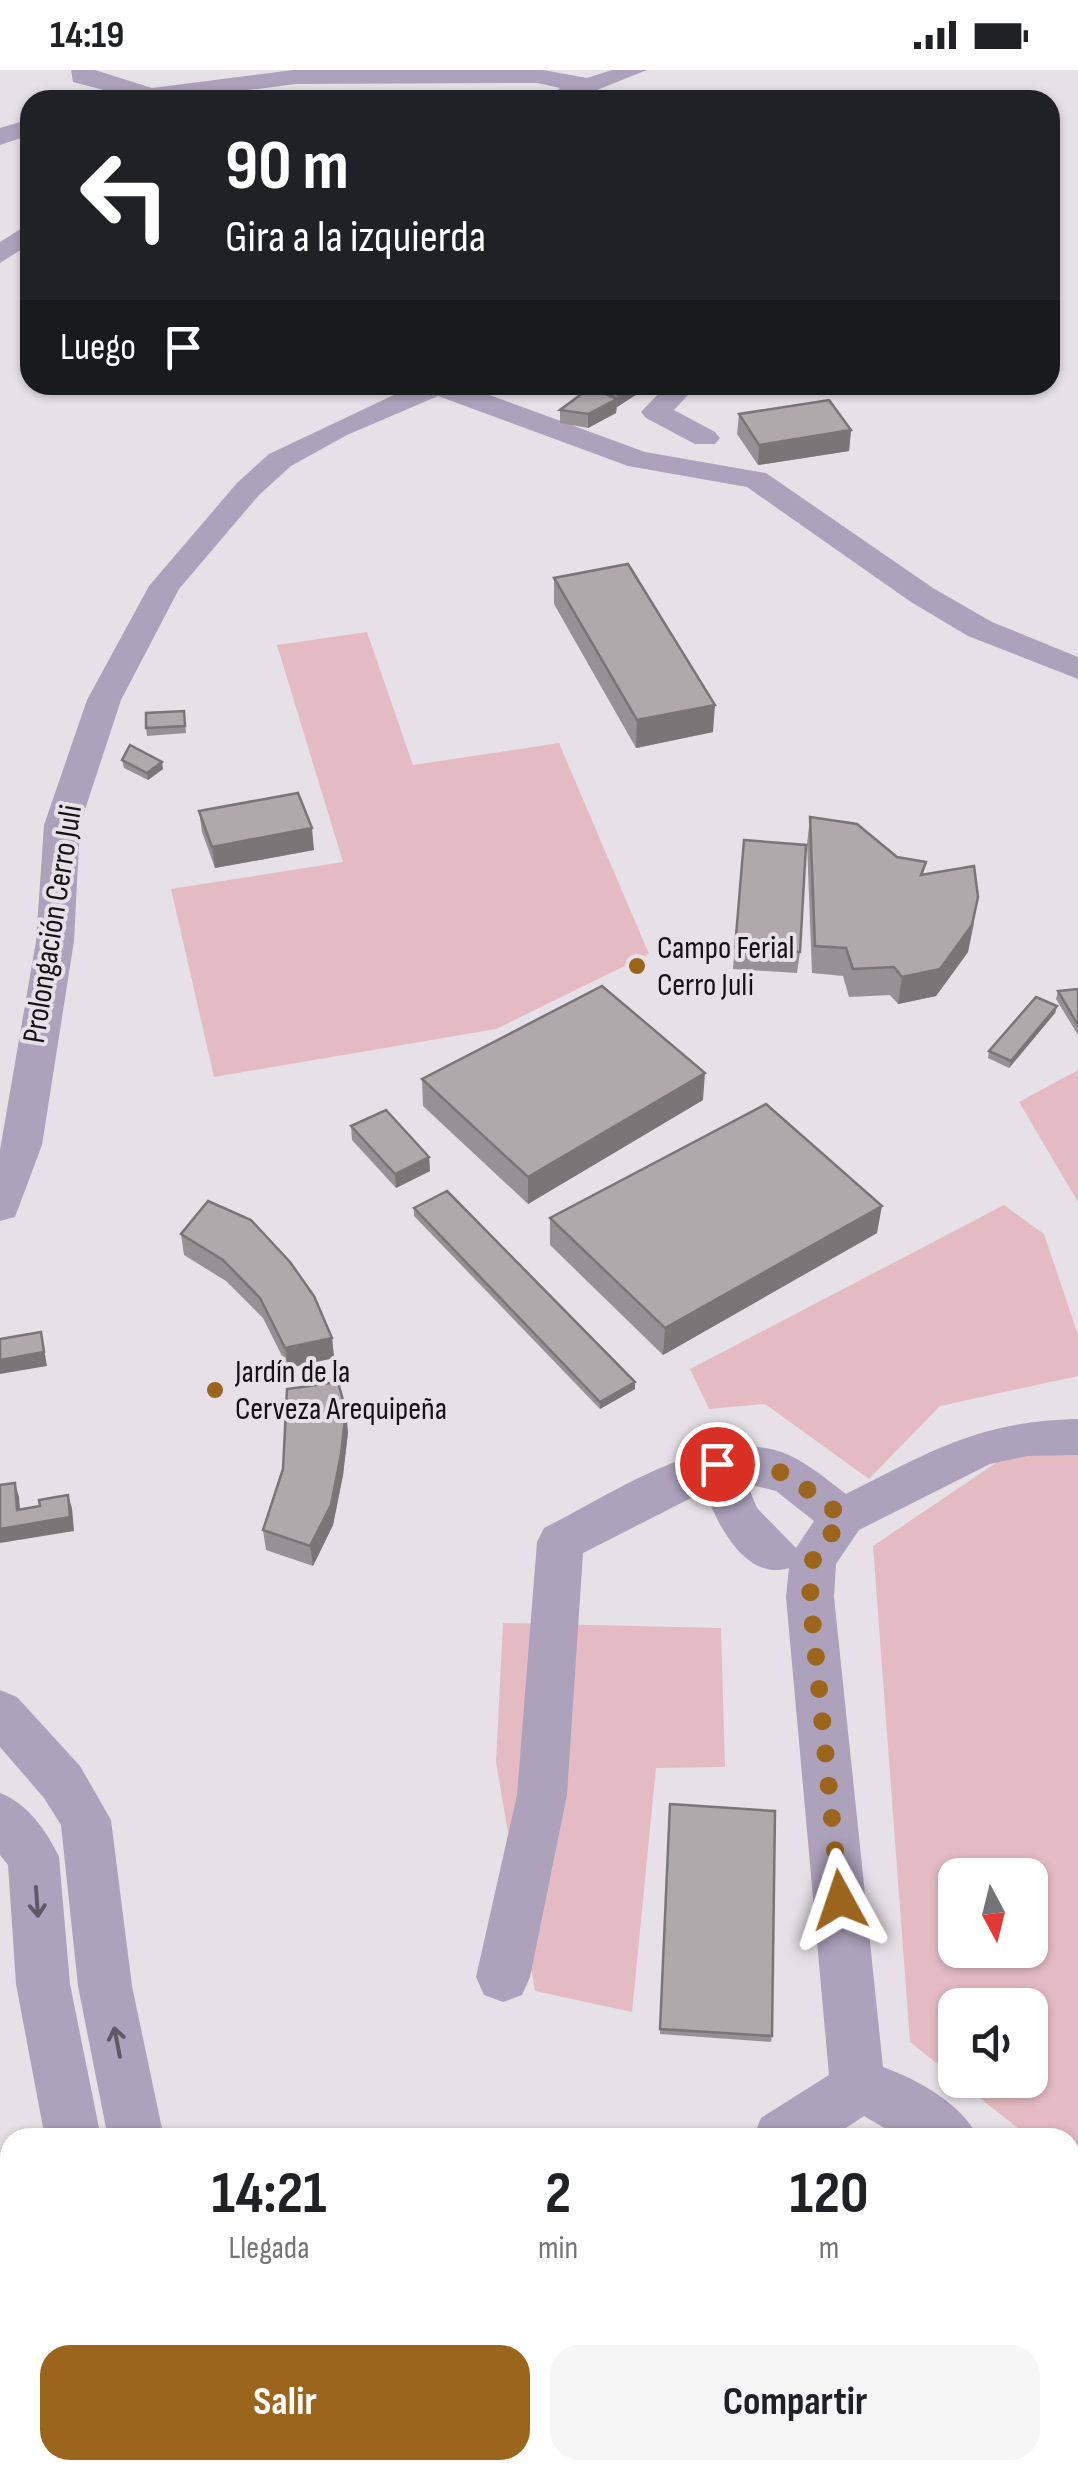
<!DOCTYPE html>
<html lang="es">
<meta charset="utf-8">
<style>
:root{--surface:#fff;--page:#f6f6f6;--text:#202124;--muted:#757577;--accent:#9b651e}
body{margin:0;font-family:"Sofia Sans Condensed",sans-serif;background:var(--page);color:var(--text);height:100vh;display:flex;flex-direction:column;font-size:38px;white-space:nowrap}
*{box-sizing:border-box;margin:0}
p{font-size:32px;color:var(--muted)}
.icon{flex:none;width:55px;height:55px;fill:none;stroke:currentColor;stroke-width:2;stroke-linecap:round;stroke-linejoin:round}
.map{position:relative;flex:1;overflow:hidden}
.sheet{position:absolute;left:0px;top:2058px;width:1080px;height:352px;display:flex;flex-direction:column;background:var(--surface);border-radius:30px 30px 0 0;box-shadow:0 2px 8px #0004}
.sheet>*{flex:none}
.top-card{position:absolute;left:20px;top:20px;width:1040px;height:305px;border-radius:30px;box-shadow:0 2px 8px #0004;background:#202124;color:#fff;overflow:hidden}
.needle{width:65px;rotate:173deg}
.controls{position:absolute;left:938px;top:1788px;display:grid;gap:20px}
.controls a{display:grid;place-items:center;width:110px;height:110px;border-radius:20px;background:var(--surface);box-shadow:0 2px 8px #0004;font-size:50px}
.pin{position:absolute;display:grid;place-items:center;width:85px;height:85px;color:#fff;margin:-42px;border:5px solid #fff;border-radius:50%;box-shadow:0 2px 10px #0007}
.me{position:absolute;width:110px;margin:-55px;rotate:355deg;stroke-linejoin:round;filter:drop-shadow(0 0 8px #0008)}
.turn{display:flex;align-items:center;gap:35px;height:210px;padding:0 40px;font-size:45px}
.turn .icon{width:130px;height:130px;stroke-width:2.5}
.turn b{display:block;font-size:70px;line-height:85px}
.then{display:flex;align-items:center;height:95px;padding:0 40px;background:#0003;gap:20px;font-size:38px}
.eta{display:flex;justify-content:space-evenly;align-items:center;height:170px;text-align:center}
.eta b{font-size:60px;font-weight:700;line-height:70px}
.cta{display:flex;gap:20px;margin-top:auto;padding:20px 40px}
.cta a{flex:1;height:115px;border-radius:30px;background:var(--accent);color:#fff;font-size:40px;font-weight:700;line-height:115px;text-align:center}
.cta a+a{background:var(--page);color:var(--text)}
.status{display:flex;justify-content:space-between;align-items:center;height:70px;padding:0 50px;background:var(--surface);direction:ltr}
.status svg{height:28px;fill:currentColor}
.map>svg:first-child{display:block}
.green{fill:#e5bbc3;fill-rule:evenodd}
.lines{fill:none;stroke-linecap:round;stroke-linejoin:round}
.minor{fill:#aca2bb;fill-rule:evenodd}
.wall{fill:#969194}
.shaded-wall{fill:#7a7678}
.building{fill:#afa9ac;stroke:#7a7678;stroke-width:2.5}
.oneway{stroke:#605a68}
.route{stroke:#9b651e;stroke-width:18;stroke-dasharray:0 32.4}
.poi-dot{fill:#9b651e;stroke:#e6e1e6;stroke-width:4}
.labels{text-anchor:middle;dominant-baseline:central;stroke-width:8;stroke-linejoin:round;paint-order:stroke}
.street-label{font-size:32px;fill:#141214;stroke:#e6e1e6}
.poi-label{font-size:32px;fill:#141214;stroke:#e6e1e6;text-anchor:start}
</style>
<div class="status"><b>14:19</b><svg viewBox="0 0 49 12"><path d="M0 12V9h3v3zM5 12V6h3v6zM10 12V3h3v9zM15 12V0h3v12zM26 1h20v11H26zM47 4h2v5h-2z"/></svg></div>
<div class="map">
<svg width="1078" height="2409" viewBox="0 0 1078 2409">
<rect width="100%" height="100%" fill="#e6e1e6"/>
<g class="green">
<polygon points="367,562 413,695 559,673 649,884 496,959 214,1007 171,819 343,792 277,575"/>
<polygon points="1078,1000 1078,1132 1019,1032"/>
<polygon points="1004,1135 1044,1164 1078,1265 1078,1306 940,1336 869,1409 765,1334 709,1339 690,1299"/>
<path d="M1078,1381v726l-8,-7v-32l-41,-1 -72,-57h73v-75h-75v73l-45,-36 -37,-496 130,-88zM955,1805h75v75h-75z"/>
<polygon points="503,1553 721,1558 725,1697 656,1698 632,1942 535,1921 496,1692"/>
</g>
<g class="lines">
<g class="minor">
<polygon points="71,0 95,0 152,18 293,0 543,0 587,8 612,0 647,0 572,30 554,30 551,25 560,18 537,13 295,14 173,30 104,30 115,23 73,12"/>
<polygon points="30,49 30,65 0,75 0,58"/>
<polygon points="30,153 30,174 0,193 0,172"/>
<polygon points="415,315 462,315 645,382 766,403 933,518 992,552 1078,587 1078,609 968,566 911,532 747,417 628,396 438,326 347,365 291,396 259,425 179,519 121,630 80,755 74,871 42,1075 15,1147 0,1151 0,1080 36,871 44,755 87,630 149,516 237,413 269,384"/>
<polygon points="667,315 697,315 674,340 715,362 720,368 715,374 695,374 646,348 641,342"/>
<path d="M1078,1349v36l-51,1 -37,8 -131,66 -23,34 -2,33 49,470c34,12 81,38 95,71h-77l-37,-22 -33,22h-78l8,-20 68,-43 -43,-478 3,-29c-43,14 -72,-44 -84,-77l-122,62 -16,242 -37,182 -8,18 -19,7 -19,-7 -8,-18 41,-182 20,-253 7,-14c63,-31 150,-92 222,-80 31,5 56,28 80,46 85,-43 134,-73 232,-75zM747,1414l29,7 38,30 -18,27 -39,-40z"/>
<polygon points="0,1620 17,1627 80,1696 111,1750 132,1916 164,2068 108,2068 78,1916 61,1755 44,1728 0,1677"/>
<path d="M0,1723c27,10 47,38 59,64l11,127 31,154h-56l-29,-154 -8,-119 -8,-10z"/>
<polygon points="1070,2120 1078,2124 1078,2237 1070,2234"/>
<polygon points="0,2190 10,2193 10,2251 0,2248"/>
<polygon points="1070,2252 1078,2256 1078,2316 1070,2312"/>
<polygon points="0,2266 10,2267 10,2327 0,2326"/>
<polygon points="170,2400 230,2400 232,2409 170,2409"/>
<polygon points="304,2400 373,2400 370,2409 300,2409"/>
<polygon points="403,2400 472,2400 469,2409 399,2409"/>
</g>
</g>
<g class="wall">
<polygon points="574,315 648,315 648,317 617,337 616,343 588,358 560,353 560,340 586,321"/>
<polygon points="739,344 851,360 849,381 758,395 737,364"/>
<polygon points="554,508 713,662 636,678 554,534"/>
<polygon points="184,641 186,663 147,666 146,658"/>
<polygon points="122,690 163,699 148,710 124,698"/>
<polygon points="199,741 314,780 215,798 202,762"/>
<polygon points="810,747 897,787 924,804 974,854 968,882 936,926 898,934 890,925 849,927 843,906 812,903 807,774"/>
<polygon points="744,770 800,882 797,903 733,899"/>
<polygon points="1078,919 1078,965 1056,929 1058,921"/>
<polygon points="1057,936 1055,943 1009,998 988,988 989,981"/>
<polygon points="422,1009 703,1030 528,1134 423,1036"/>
<polygon points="351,1056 429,1087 430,1101 396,1118 352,1070"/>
<polygon points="414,1138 635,1319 600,1339 414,1146"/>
<polygon points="550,1148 877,1163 663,1285 550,1175"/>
<polygon points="251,1150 332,1268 334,1288 288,1298 263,1248 226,1211 184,1185 181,1164"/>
<polygon points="348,1362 343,1405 333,1455 313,1496 266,1480 263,1460"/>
<polygon points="670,1734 772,1966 771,1972 660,1964"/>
</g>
<g class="shaded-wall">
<polygon points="621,315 648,315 648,317 617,337 618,317"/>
<polygon points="617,329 616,343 588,358 588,344"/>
<polygon points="851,360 849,381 758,395 759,375"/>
<polygon points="715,635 713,662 636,678 637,650"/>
<polygon points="162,692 163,699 148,710 147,703"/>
<polygon points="312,758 314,780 215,798 212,777"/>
<polygon points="978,827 968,882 936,926 898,934 902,907"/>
<polygon points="1057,936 1055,943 1009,998 1011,991"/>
<polygon points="705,1003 703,1030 528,1134 528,1107"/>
<polygon points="429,1087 430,1101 396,1118 395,1104"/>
<polygon points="882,1136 877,1163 663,1285 665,1258"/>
<polygon points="41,1262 47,1296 0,1304 0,1290"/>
<polygon points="332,1268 334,1288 288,1298 285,1278"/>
<polygon points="635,1312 635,1319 600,1339 600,1332"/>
<polygon points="346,1341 348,1362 343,1405 333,1455 313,1496 310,1476"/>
<polygon points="15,1413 19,1427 21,1453 17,1440"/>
<polygon points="68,1425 72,1438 74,1461 0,1473 0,1459"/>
</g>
<g class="building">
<polygon points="591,317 617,329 588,344 560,340"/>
<polygon points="829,330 851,360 759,375 739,344"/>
<polygon points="628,494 715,635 637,650 554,508"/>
<polygon points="184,641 185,656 146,658 146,643"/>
<polygon points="130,675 162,692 147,703 122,690"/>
<polygon points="298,723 312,758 212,777 199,741"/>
<polygon points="810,747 857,754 897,787 926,792 921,805 974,796 978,827 972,855 940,899 902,907 894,897 853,899 846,878 815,876"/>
<polygon points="744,770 806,775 800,882 735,878"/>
<polygon points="602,916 705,1003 528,1107 422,1009"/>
<polygon points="1078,919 1078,955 1058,921"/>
<polygon points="1036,927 1057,936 1011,991 989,981"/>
<polygon points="766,1034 882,1136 665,1258 550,1148"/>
<polygon points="386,1040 429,1087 395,1104 351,1056"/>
<polygon points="447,1121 635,1312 600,1332 414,1138"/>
<polygon points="208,1131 251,1150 290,1192 314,1226 332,1268 285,1278 260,1228 223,1190 181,1164"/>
<polygon points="41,1262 44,1282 0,1290 0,1269"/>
<polygon points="338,1312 346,1341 341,1384 331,1435 310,1476 263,1460 283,1399 287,1319"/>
<polygon points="15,1413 17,1440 40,1436 39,1430 68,1425 70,1447 0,1459 0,1415"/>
<polygon points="670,1734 775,1741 772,1966 660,1959"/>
</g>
<defs><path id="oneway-shaft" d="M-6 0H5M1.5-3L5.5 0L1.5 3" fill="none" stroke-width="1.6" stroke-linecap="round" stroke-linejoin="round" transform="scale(2.5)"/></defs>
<g class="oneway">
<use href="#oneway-shaft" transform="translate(37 1832) rotate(86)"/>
<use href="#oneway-shaft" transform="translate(117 1972) rotate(-101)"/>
</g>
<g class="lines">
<polyline class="route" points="717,1394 768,1396 792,1408 843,1447 813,1490 810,1527 840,1830"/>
</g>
<g class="poi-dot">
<circle cx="637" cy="896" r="10"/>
<circle cx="215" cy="1320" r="10"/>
</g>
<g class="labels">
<g class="street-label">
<text transform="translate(53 854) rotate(-81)">Prolongación Cerro Juli</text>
</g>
<g class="poi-label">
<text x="657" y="878">Campo Ferial<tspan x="657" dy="37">Cerro Juli</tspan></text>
<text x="235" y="1302">Jardín de la<tspan x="235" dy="37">Cerveza Arequipeña</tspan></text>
</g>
</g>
</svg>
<div class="controls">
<a><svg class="needle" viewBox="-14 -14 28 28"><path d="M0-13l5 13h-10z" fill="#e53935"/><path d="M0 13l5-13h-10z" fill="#757577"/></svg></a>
<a><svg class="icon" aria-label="sound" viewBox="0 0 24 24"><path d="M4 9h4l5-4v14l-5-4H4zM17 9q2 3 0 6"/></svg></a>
</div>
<div class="pin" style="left:717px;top:1394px;background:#d93025"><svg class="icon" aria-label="arrive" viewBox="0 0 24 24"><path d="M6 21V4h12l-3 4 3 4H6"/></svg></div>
<svg class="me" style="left:840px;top:1830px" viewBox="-20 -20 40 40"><path d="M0-17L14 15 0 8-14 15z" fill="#9b651e" stroke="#fff" stroke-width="4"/></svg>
<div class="top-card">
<div class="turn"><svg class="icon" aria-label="left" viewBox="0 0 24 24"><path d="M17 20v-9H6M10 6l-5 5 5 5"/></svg><div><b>90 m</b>Gira a la izquierda</div></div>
<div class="then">Luego<svg class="icon" aria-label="arrive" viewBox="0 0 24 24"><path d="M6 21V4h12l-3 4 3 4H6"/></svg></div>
</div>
<section class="sheet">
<div class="eta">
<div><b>14:21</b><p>Llegada</p></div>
<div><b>2</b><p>min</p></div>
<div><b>120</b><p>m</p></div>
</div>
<div class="cta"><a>Salir</a><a>Compartir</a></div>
</section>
</div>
